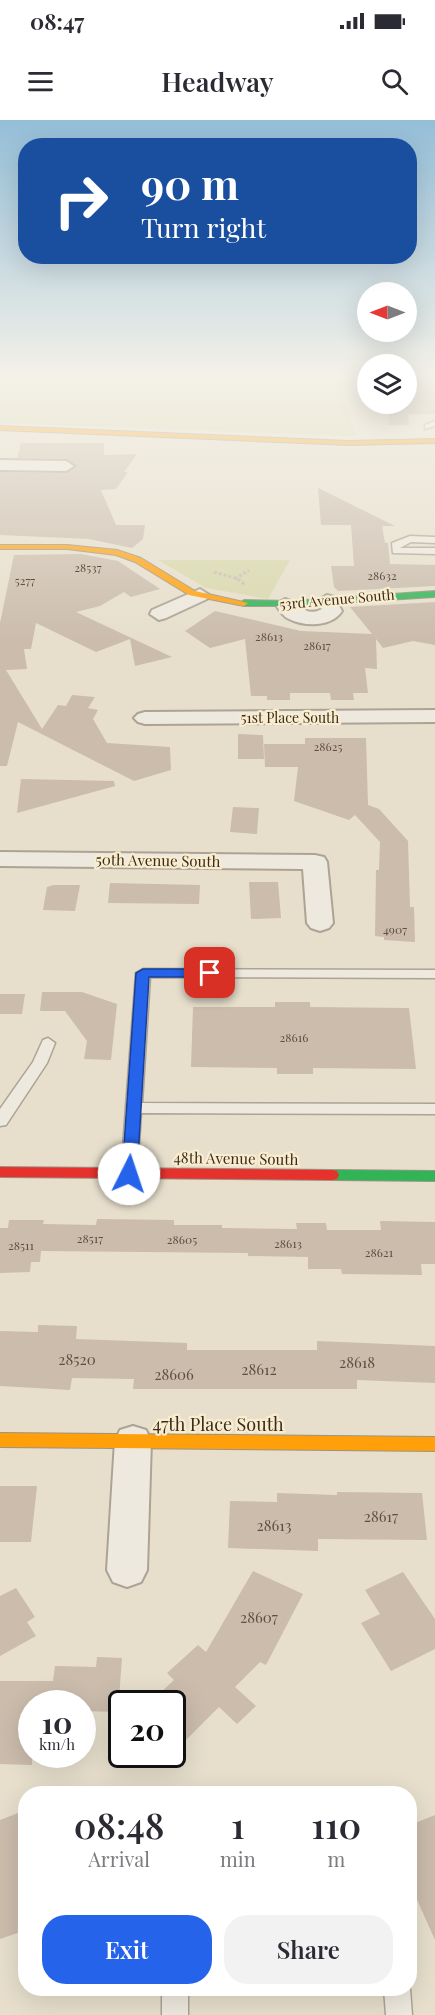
<!DOCTYPE html>
<style>
:root{--surface:#fff;--page:#f2f2f3;--text:#2b2b33;--muted:#7c7c81;--accent:#2563eb}
body{margin:0;font-family:"Playfair Display",serif;background:var(--page);color:var(--text);height:100vh;display:flex;flex-direction:column;font-size:22px;white-space:nowrap}
*{box-sizing:border-box;margin:0}
p{font-size:20px;color:var(--muted)}
.icon{flex:none;width:33px;height:33px;fill:none;stroke:currentColor;stroke-width:2;stroke-linecap:round;stroke-linejoin:round}
.map{position:relative;flex:1;overflow:hidden}
.details{position:absolute;left:18px;top:1666px;width:399px;height:210px;display:flex;flex-direction:column;background:var(--surface);border-radius:24px;box-shadow:0 6px 24px #0002}
.details>*{flex:none}
.guide{position:absolute;left:18px;top:18px;width:399px;height:126px;border-radius:24px;box-shadow:0 6px 24px #0002;background:#1a4fa0;color:#fff;overflow:hidden}
.needle{width:39px;rotate:270deg}
.buttons{position:absolute;left:357px;top:162px;display:grid;gap:12px}
.buttons a{display:grid;place-items:center;width:60px;height:60px;border-radius:50%;background:var(--surface);box-shadow:0 6px 24px #0002;font-size:30px}
.speed{position:absolute;left:18px;top:1570px;display:flex;gap:12px;font-size:30px;font-weight:700;text-align:center}
.speed>*{display:grid;place-content:center;width:78px;height:78px;border-radius:50%;background:var(--surface);box-shadow:0 6px 24px #0002;line-height:1}
.speed small{font-size:15px;font-weight:400}
.speed .limit{border:3px solid #111;border-radius:9px;background:#fff;color:#111}
.pin{position:absolute;display:grid;place-items:center;width:51px;height:51px;color:#fff;margin:-26px;border-radius:12px;box-shadow:0 3px 9px #0006}
.me{position:absolute;width:66px;margin:-33px;rotate:4deg;stroke-linejoin:round;filter:drop-shadow(0 0 4px #0008)}
.turn{display:flex;align-items:center;gap:21px;height:126px;padding:0 24px;font-size:27px}
.turn .icon{width:78px;height:78px;stroke-width:2.5}
.turn b{display:block;font-size:42px;line-height:51px}
.eta{display:flex;justify-content:space-evenly;align-items:center;height:102px;text-align:center}
.eta b{font-size:36px;font-weight:600;line-height:42px}
.button{display:flex;gap:12px;margin-top:auto;padding:12px 24px}
.button a{flex:1;height:69px;border-radius:24px;background:var(--accent);color:#fff;font-size:24px;font-weight:600;line-height:69px;text-align:center}
.button a+a{background:var(--page);color:var(--text)}
.status{display:flex;justify-content:space-between;align-items:center;height:42px;padding:0 30px;background:var(--surface);direction:ltr}
.status svg{height:16px;fill:currentColor}
header{display:flex;justify-content:space-between;align-items:center;height:78px;padding:0 24px;background:var(--surface);font-size:27px;font-weight:600}
.map>svg:first-child{display:block}
.green{fill:#d8d8ac}
.building{fill:#cbbcac}
.lines{fill:none;stroke-linecap:round;stroke-linejoin:round}
.lane-casing{stroke:#aca395;stroke-width:3}
.street-casing{stroke:#aca395;stroke-width:4}
.fast-casing{stroke:#9c9385;stroke-width:2}
.slow-casing{stroke:#9c9385;stroke-width:2}
.jam-casing{stroke:#9c9385;stroke-width:2}
.path{stroke:#c7c0b4;stroke-width:3;stroke-dasharray:3 2;stroke-linecap:butt}
.lane{fill:#eee9de;fill-rule:evenodd}
.street{fill:#eee9de;fill-rule:evenodd}
.fast{fill:#30b455;fill-rule:evenodd}
.slow{fill:#ff9f0a;fill-rule:evenodd}
.jam{fill:#e5322d;fill-rule:evenodd}
.route{fill:#2563eb;stroke:#184099;stroke-width:1.5}
.labels{text-anchor:middle;dominant-baseline:central;stroke-width:4.5;stroke-linejoin:round;paint-order:stroke}
.number-label{font-size:12px;fill:#604f40}
.far-street-label{font-size:14px;fill:#3c2b1c;stroke:#f9edd0}
.street-label{font-size:15px;fill:#3c2b1c;stroke:#f9edd0}
.near-number-label{font-size:15px;fill:#604f40}
.near-street-label{font-size:18px;fill:#3c2b1c;stroke:#f9edd0}
</style>
<div class="status"><b>08:47</b><svg viewBox="0 0 49 12"><path d="M0 12V9h3v3zM5 12V6h3v6zM10 12V3h3v9zM15 12V0h3v12zM26 1h20v11H26zM47 4h2v5h-2z"/></svg></div>
<header><svg class="icon" aria-label="menu" viewBox="0 0 24 24"><path d="M4 6h16M4 12h16M4 18h16"/></svg>Headway<svg class="icon" aria-label="search" viewBox="0 0 24 24"><circle cx="10" cy="10" r="6"/><path d="M15 15l6 6"/></svg></header>
<div class="map">
<svg width="435" height="1895" viewBox="0 0 435 1895">
<rect width="100%" height="100%" fill="#e7dfcc"/>
<g class="green">
<polygon points="0,258 356,258 343,278 356,316 0,303"/>
<polygon points="158,440 290,440 268,479 206,468"/>
</g>
<g class="building">
<polygon points="406,258 435,258 435,294 408,294 409,305 389,305 388,284 406,284"/>
<polygon points="21,323 104,323 104,335 137,334 124,352 128,352 116,369 101,370 116,405 145,405 143,419 132,428 89,419 0,415 0,352 66,353 76,347 66,339 17,338"/>
<polygon points="318,368 395,406 382,406 385,423 388,423 390,444 435,445 435,466 338,471 334,467 331,446 354,446 351,405 321,405"/>
<polygon points="81,434 118,441 160,469 131,477 124,472 100,486 76,492 172,537 135,546 130,519 96,532 36,503 31,529 24,529 27,549 6,550 42,609 58,585 66,586 72,575 95,577 88,588 98,590 93,599 107,623 170,627 171,650 134,661 18,602 7,646 0,646 0,503 14,435"/>
<polygon points="435,482 435,525 413,521 383,528 376,519 377,549 365,548 368,573 353,573 354,580 331,580 330,573 290,573 290,580 267,580 267,576 251,576 245,519 210,528 185,511 215,491 301,511 372,514 350,487"/>
<polygon points="238,614 263,615 264,639 238,639"/>
<polygon points="305,618 366,618 368,685 379,689 408,721 410,787 414,787 415,822 384,820 384,817 375,816 376,750 379,750 380,722 355,695 349,700 294,681 298,647 265,647 264,624 305,624"/>
<polygon points="21,659 114,661 115,666 17,693"/>
<polygon points="233,687 259,688 257,714 230,712"/>
<polygon points="249,762 278,762 281,798 251,799"/>
<polygon points="110,763 200,765 199,784 108,783"/>
<polygon points="54,765 80,765 75,791 43,790 47,767"/>
<polygon points="42,872 82,872 117,884 111,940 84,939 87,921 65,891 40,891"/>
<polygon points="0,874 25,874 22,894 0,894"/>
<polygon points="275,882 310,882 310,887 409,888 416,949 313,948 313,954 277,954 277,948 191,947 193,887 275,887"/>
<polygon points="97,1099 174,1100 174,1105 222,1105 222,1108 297,1109 296,1103 326,1103 327,1110 381,1110 380,1101 435,1102 435,1144 421,1144 422,1155 342,1154 341,1149 308,1149 308,1137 248,1136 248,1133 41,1131 40,1142 31,1142 30,1152 0,1153 0,1108 8,1108 9,1100 44,1100 43,1104 96,1105"/>
<polygon points="38,1205 77,1206 76,1219 187,1223 187,1230 317,1230 317,1221 435,1226 435,1263 357,1260 357,1269 133,1269 134,1259 72,1258 70,1270 0,1266 0,1211 38,1212"/>
<polygon points="0,1366 37,1366 31,1422 0,1422"/>
<polygon points="337,1372 422,1373 427,1420 318,1419 318,1431 228,1428 230,1381 277,1382 277,1373 337,1375"/>
<polygon points="253,1451 303,1474 266,1545 260,1542 235,1567 256,1586 237,1604 219,1587 172,1634 172,1584 148,1584 174,1560 167,1553 198,1525 206,1532"/>
<polygon points="403,1452 435,1499 435,1529 391,1551 361,1503 380,1494 365,1470"/>
<polygon points="16,1468 35,1497 27,1502 36,1516 0,1536 0,1476"/>
<polygon points="97,1537 122,1538 118,1592 82,1591 82,1584 32,1584 32,1645 0,1644 0,1561 53,1561 55,1546 96,1547"/>
<polygon points="26,1690 26,1810 0,1819 0,1700"/>
<polygon points="435,1695 435,1820 410,1764 410,1705"/>
</g>
<g class="lines">
<defs>
<g id="lane">
<polygon points="435,301 435,306 425,309 425,305"/>
<polygon points="410,416 435,417 435,423 411,422 400,428 435,428 435,434 393,433 392,423"/>
<polygon points="143,849 435,850 435,858 150,857 142,983 435,984 435,994 141,993 137,1054 135,1058 123,1058 121,1054 136,853"/>
<polygon points="48,918 55,923 47,943 6,1005 0,1006 0,989 33,942 43,920"/>
<rect x="162" y="1869" width="26" height="26"/>
<polygon points="384,1869 410,1869 412,1895 386,1895"/>
</g>
<g id="street">
<polygon points="0,340 66,341 74,346 66,351 0,350"/>
<polygon points="200,469 209,475 207,479 166,498 159,500 150,494 152,490"/>
<path d="M327,475l7,2 8,14c-10,16 -37,16 -53,8 -5,-2 -10,-9 -13,-14l9,-6c15,4 20,19 37,10l-4,-8z"/>
<polygon points="435,590 435,602 145,604 138,602 134,598 138,594 145,592"/>
<polygon points="0,732 315,735 324,737 327,742 333,803 329,808 320,811 311,808 307,803 303,749 0,746"/>
<polygon points="133,1306 146,1310 151,1321 147,1450 141,1462 127,1467 113,1462 107,1450 115,1321 120,1310"/>
</g>
<g id="fast">
<polygon points="435,471 435,477 291,486 244,486 240,483 244,480 291,481"/>
<polygon points="332,1050 435,1051 435,1061 332,1060 327,1059 325,1055 327,1051"/>
</g>
<g id="slow">
<polygon points="0,306 349,321 435,319 435,323 349,325 0,310"/>
<polygon points="0,425 67,425 117,430 141,438 195,471 248,483 244,486 189,475 135,442 116,435 67,429 0,429"/>
<polygon points="0,1313 435,1317 435,1331 0,1327"/>
</g>
<polygon id="jam" points="0,1047 332,1050 337,1051 339,1055 337,1059 332,1060 0,1057"/>
</defs>
<use href="#lane" class="lane-casing"/>
<use href="#street" class="street-casing"/>
<use href="#fast" class="fast-casing"/>
<use href="#slow" class="slow-casing"/>
<use href="#jam" class="jam-casing"/>
<g class="path">
<polyline points="214,452 238,459 245,465"/>
<polyline points="235,459 249,450"/>
</g>
<use href="#lane" class="lane"/>
<use href="#street" class="street"/>
<use href="#fast" class="fast"/>
<use href="#slow" class="slow"/>
<use href="#jam" class="jam"/>
</g>
<linearGradient id="sky" x2="0" y2="1"><stop stop-color="#94bed8"/><stop offset="0.49" stop-color="#f4f1e8"/><stop offset="1" stop-color="#f4f1e8" stop-opacity="0"/></linearGradient>
<rect width="435" height="523" fill="url(#sky)"/>
<polygon class="route" points="143,849 210,849 216,853 210,857 149,857 137,1054 129,1059 122,1054 136,853"/>
<g class="labels">
<g class="number-label">
<text x="88" y="447">28537</text>
<text x="382" y="455">28632</text>
<text x="25" y="460">5277</text>
<text x="269" y="516">28613</text>
<text x="317" y="525">28617</text>
<text x="328" y="626">28625</text>
<text x="395" y="809">4907</text>
<text x="294" y="917">28616</text>
<text x="90" y="1118">28517</text>
<text x="182" y="1119">28605</text>
<text x="288" y="1123">28613</text>
<text x="21" y="1125">28511</text>
<text x="379" y="1132">28621</text>
</g>
<g class="far-street-label">
<text transform="translate(337 479) rotate(-5)">53rd Avenue South</text>
<text x="290" y="597">51st Place South</text>
</g>
<g class="street-label">
<text transform="translate(158 740) rotate(1)">50th Avenue South</text>
<text transform="translate(236 1038) rotate(1)">48th Avenue South</text>
</g>
<g class="near-number-label">
<text x="77" y="1239">28520</text>
<text x="357" y="1242">28618</text>
<text x="259" y="1249">28612</text>
<text x="174" y="1254">28606</text>
<text x="381" y="1396">28617</text>
<text x="274" y="1405">28613</text>
<text x="259" y="1497">28607</text>
</g>
<g class="near-street-label">
<text x="218" y="1304">47th Place South</text>
</g>
</g>
</svg>
<div class="buttons">
<a><svg class="needle" viewBox="-14 -14 28 28"><path d="M0-13l5 13h-10z" fill="#e53935"/><path d="M0 13l5-13h-10z" fill="#7c7c81"/></svg></a>
<a><svg class="icon" aria-label="layers" viewBox="0 0 24 24"><path d="M12 4l9 5-9 5-9-5zM3 14l9 5 9-5"/></svg></a>
</div>
<div class="speed"><div>10<small>km/h</small></div><div class="limit">20</div></div>
<div class="pin" style="left:210px;top:853px;background:#d93025"><svg class="icon" aria-label="arrive" viewBox="0 0 24 24"><path d="M6 21V4h12l-3 4 3 4H6"/></svg></div>
<svg class="me" style="left:129px;top:1054px" viewBox="-20 -20 40 40"><circle r="19" fill="#fff"/><path d="M0-13L10 11 0 6-10 11z" fill="#2563eb"/></svg>
<div class="guide">
<div class="turn"><svg class="icon" aria-label="right" viewBox="0 0 24 24"><path d="M7 20v-9h11M14 6l5 5-5 5"/></svg><div><b>90 m</b>Turn right</div></div>
</div>
<section class="details">
<div class="eta">
<div><b>08:48</b><p>Arrival</p></div>
<div><b>1</b><p>min</p></div>
<div><b>110</b><p>m</p></div>
</div>
<div class="button"><a>Exit</a><a>Share</a></div>
</section>
</div>
